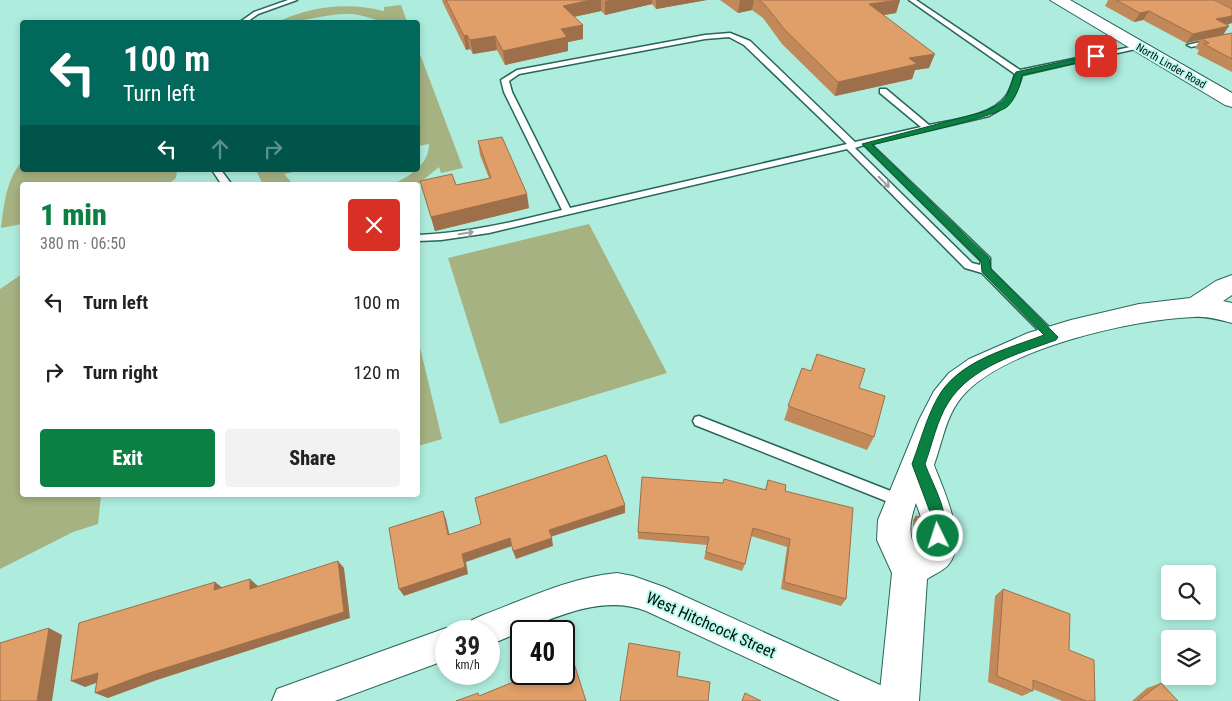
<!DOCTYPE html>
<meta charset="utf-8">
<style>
:root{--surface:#fff;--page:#f2f2f2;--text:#222;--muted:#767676;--accent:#0b8043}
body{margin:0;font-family:"Roboto Condensed",sans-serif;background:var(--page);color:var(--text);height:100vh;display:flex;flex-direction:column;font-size:19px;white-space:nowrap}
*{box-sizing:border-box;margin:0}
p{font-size:16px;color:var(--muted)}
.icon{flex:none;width:28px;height:28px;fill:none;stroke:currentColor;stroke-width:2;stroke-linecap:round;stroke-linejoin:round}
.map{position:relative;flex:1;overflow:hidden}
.details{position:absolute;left:20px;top:182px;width:400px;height:315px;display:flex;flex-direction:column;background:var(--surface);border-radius:5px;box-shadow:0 2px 8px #0003}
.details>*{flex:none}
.top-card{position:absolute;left:20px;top:20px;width:400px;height:152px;border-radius:5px;box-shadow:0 2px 8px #0003;background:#00695c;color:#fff;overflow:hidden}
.tools{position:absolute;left:1161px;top:565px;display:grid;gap:10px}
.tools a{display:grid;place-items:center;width:55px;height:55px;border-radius:5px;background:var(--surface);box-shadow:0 2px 8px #0003;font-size:25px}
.speed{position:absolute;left:435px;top:620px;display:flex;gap:10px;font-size:25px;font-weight:700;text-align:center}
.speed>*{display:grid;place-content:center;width:65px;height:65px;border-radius:50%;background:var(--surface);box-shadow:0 2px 8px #0003;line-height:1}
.speed small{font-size:12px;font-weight:400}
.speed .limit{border:2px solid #111;border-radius:8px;background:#fff;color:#111}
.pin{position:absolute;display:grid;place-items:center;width:42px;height:42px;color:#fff;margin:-21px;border-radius:10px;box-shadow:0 2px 8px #0006}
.me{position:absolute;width:55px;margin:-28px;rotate:356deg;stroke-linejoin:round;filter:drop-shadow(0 0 4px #0008)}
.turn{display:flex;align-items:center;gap:18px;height:105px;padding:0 20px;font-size:22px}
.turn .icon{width:65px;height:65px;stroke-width:2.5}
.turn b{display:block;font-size:35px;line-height:42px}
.lanes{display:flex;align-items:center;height:48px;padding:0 20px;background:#0003;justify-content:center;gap:25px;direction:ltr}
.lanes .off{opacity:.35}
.round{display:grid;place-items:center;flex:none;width:52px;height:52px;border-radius:5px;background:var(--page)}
.headline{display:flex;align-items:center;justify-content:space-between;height:85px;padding:0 20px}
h1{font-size:30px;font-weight:800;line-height:38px;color:var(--accent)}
.cta{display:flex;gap:10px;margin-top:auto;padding:10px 20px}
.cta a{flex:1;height:58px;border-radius:5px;background:var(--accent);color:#fff;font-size:20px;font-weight:800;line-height:58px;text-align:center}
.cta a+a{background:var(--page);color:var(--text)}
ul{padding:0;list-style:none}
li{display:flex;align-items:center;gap:15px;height:70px;padding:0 20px}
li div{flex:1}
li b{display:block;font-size:19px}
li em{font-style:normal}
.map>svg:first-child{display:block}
.green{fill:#a6b282}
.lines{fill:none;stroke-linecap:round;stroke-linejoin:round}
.service-casing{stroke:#28655a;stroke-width:3}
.minor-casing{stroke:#28655a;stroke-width:2}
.tertiary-casing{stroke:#28655a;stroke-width:2}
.secondary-casing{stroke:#28655a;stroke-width:2}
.service{fill:#fff;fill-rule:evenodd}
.minor{fill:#fff;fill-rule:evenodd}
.tertiary{fill:#fff;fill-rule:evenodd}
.secondary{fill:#fff;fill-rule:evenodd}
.wall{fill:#c1885a}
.shaded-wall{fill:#9d6f4a}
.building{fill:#e09e69;stroke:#9d6f4a}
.oneway{stroke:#99a19f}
.route{fill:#0b8043;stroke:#07532c}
.labels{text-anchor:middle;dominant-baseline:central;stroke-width:4;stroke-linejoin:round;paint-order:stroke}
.far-street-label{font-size:11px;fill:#00130f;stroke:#bbfaec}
.near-street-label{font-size:16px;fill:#00130f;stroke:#bbfaec}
</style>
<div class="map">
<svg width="1232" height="701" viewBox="0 0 1232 701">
<rect width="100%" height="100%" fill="#aeedde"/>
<g class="green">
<path d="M401,5l6,17c-6,1 -16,2 -23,0 -11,-3 -21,-7 -33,-8 -25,-1 -48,9 -73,8 31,-16 72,-20 106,-11v-4z"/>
<path d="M418,49l45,119 -22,5 -2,-6 -22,18h-26c18,-8 38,-20 38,-41l-11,2z"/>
<path d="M22,161v9h155l-1,8 -9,7h-145v39l-21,4c3,-23 5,-48 21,-67z"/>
<polygon points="256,170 302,170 284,174 294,185 263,185"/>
<polygon points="589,224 667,373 500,424 448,258"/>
<polygon points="22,274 22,495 101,495 98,524 73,532 0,569 0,289"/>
<polygon points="418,339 442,439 418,446"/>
</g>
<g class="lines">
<defs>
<g id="service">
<polygon points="288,0 297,0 258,14 247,22 240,22 254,12"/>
<path d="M909,0h7l104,70 120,-25 4,2 -122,28c-5,20 -14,31 -33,41l-118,28 119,114v11l66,65 2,3 -2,3h-8l-66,-67 -17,-5 -118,-119 -358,84 -48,7 -23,1v-6c49,-2 96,-13 144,-25l-58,-118 -3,-12 16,-10 188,-35 25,-2 20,8 105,101 66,-15 -41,-34v-4h6l43,36c23,-5 63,-9 77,-29 5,-7 7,-15 9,-22zM729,37l15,8 103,99 -277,64 -58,-116 -3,-11 10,-7 186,-35zM864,145l117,116 -1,4 -8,-2 -117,-115z"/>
<polygon points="1232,35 1232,39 1191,47 1187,45"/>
<polygon points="212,170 221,170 232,185 222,185"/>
<polygon points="699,416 906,497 908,501 906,505 901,507 695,425 693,421 695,417"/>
</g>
<g id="minor">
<path d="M617,573l16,3 31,11 225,102 5,12h-54l-194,-90c-51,-20 -110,16 -157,34v-14h-22l5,-11 11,-5c43,-16 88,-38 134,-42z"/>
<polygon points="446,628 454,631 446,631 446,660 335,701 272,701 277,689"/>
</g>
<path id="tertiary" d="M1232,275v20l-9,6 9,2v20c-12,-3 -25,-7 -38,-6 -60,2 -194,32 -233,81 -15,18 -19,45 -27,67 9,24 34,75 15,99 -4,6 -16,11 -22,15l-8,122h-40l13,-128 -15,-33 1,-20 41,-100 15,-29 15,-18 20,-14 59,-26 43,-13 68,-16 51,-6 26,-17zM916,503l6,17 -1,24 -6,3c-8,-14 -4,-30 1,-44z"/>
<polygon id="secondary" points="1050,0 1070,0 1232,93 1232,107 1225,105"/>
</defs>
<use href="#service" class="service-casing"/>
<use href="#minor" class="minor-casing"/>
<use href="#tertiary" class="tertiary-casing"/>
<use href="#secondary" class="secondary-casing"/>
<use href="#service" class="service"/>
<use href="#minor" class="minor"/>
<use href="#tertiary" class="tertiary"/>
<use href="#secondary" class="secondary"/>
</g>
<g class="wall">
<polygon points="442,0 707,0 656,9 652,4 605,15 601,11 574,17 583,39 568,42 568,51 505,65 497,50 473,54 470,49 466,50 443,3"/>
<polygon points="720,0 900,0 896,13 884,15 929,68 915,70 912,79 835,96 782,44 763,18 752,10 738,13"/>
<polygon points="1108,0 1214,0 1232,16 1232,23 1227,25 1223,34 1232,33 1232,72 1197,54 1199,50 1195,48 1200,40 1186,43 1143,20 1134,22 1105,6"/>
<polygon points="1215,0 1232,0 1232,9"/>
<polygon points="478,141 529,208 435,231 420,181 456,185 489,178 480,155"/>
<polygon points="802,368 859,388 874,437 867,450 784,420"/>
<polygon points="768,480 785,491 846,599 841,606 781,589 787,547 751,536 745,564 742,571 704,559 707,545 638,539 638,532 765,490"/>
<polygon points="916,516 923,536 919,540 914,539 913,520"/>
<polygon points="1003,589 1069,650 1095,701 1062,701 1033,689 1033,691 1022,696 988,682 995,596"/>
<polygon points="1161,683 1178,701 1132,701 1147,688"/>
</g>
<g class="shaded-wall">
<polygon points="591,0 601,0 601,11 563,19 563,6"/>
<polygon points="610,0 652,0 652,4 605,15 605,1"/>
<polygon points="656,0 707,0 656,9"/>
<polygon points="740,0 754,0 752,10 738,13"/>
<polygon points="900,0 896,13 865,18 869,4"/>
<polygon points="1149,11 1143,20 1134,22 1140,13"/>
<polygon points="1232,16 1232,23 1210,28 1216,19"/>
<polygon points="583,25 583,39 568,42 568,51 505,65 503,51 561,29"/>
<polygon points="1229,26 1223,35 1202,39 1200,40 1186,43 1193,34"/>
<polygon points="467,35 470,49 466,50 464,36"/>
<polygon points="495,36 497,50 473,54 470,40"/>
<polygon points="935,54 929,68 915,70 912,79 835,96 838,82 909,58"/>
<polygon points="527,194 529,208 435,231 431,217"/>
<polygon points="625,505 625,513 550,537 549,530"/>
<polygon points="443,511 446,519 451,542 448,535"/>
<polygon points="510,538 512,546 466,562 468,574 404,596 399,589 462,554"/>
<polygon points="552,538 553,546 516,559 513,551"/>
<polygon points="338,561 344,568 350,618 157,680 108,698 95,693"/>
<polygon points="250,579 258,586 258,596 250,589"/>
<polygon points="215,582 224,589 214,590"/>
<polygon points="49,628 62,635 52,701 37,701"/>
<polygon points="98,673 110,678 85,687 71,681"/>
</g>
<g class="building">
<polygon points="446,0 591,0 563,6 583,25 561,29 567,37 503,51 495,36 470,40 467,35 464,36"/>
<polygon points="759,0 899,0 869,4 935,54 909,58 917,64 838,82 785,30 765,5"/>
<polygon points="1116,0 1214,0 1232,9 1232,16 1216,19 1229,26 1193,34 1149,11 1140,13"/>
<polygon points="1232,33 1232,59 1204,44 1209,43 1202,39"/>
<polygon points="502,137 527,194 431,217 420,181 452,174 456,185 491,178 478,141"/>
<polygon points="817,354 865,369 859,388 885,396 874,437 788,406 802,368 811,371"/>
<polygon points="606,455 625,505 549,530 552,538 513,551 510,538 462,554 465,567 399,589 389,528 443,511 448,535 481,524 475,498"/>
<polygon points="642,477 723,483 724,479 766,490 768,480 786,485 785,491 853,508 846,599 784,582 790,539 753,528 745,564 706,552 709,537 638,532"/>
<polygon points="916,516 923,518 923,536 917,535"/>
<polygon points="338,561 344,612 146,674 95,693 98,673 71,681 79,623 215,582 214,590 250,579 250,589"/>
<polygon points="1003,589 1070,614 1069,650 1094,660 1095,701 1086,701 1033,680 1033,691 997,676"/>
<polygon points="49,628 37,701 0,701 0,643"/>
<polygon points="629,643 680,652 677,676 710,682 708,701 620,701"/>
<polygon points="572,657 586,701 456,701 478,693 479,696 533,674 564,674 564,661"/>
<polygon points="1161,683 1178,701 1138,701"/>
<polygon points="745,693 761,701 742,701"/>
</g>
<defs><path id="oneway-shaft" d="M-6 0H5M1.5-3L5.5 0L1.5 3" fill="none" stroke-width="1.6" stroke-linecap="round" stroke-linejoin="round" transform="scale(1.25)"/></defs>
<g class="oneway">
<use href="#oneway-shaft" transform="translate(884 182) rotate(45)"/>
<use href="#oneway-shaft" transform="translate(466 233) rotate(-10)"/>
</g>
<path class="route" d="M1096,54l3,1v3l-77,17c-2,11 -6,23 -14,31 -10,11 -115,33 -136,39l117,113 2,11 67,68 -2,3c-38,14 -85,26 -108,63 -11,17 -16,42 -23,61 8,22 28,54 18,77l-5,2 -5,-2 -2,-5 2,-16 -21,-56c8,-21 14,-45 25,-65 20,-38 70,-50 107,-64l-62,-63 -1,-11 -119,-117 121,-32c28,-12 22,-15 33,-40z"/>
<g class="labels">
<g class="far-street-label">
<text transform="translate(1171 66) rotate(30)">North Linder Road</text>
</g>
<g class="near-street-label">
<text transform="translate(711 625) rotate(24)">West Hitchcock Street</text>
</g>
</g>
</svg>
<div class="tools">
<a><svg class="icon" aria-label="search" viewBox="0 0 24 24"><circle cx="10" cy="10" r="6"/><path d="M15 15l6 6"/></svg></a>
<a><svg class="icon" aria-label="layers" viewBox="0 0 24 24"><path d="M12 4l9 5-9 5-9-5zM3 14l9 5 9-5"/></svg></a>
</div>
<div class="speed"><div>39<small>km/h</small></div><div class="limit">40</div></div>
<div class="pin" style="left:1096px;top:56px;background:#d93025"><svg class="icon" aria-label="arrive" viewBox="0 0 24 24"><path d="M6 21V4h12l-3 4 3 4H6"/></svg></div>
<svg class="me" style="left:938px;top:536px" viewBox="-20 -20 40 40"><circle r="17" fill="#0b8043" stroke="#fff" stroke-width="3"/><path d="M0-11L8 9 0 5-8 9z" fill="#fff"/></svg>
<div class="top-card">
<div class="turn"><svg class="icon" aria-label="left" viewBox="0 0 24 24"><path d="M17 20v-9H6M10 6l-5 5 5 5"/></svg><div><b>100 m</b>Turn left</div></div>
<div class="lanes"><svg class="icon" aria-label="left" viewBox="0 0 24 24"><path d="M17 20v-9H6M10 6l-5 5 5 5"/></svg><svg class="icon off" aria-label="ahead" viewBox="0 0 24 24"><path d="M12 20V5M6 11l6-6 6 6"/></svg><svg class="icon off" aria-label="right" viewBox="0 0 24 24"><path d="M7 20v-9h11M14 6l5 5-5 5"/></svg></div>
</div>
<section class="details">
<div class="headline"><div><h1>1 min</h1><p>380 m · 06:50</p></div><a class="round" style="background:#d93025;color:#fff"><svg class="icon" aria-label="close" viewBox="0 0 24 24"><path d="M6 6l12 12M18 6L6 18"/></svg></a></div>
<ul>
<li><svg class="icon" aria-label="left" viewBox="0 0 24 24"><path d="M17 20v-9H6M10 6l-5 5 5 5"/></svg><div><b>Turn left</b></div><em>100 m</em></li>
<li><svg class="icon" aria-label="right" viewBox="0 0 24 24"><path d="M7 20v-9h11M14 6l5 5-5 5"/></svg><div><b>Turn right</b></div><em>120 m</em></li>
</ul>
<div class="cta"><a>Exit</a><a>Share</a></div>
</section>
</div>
